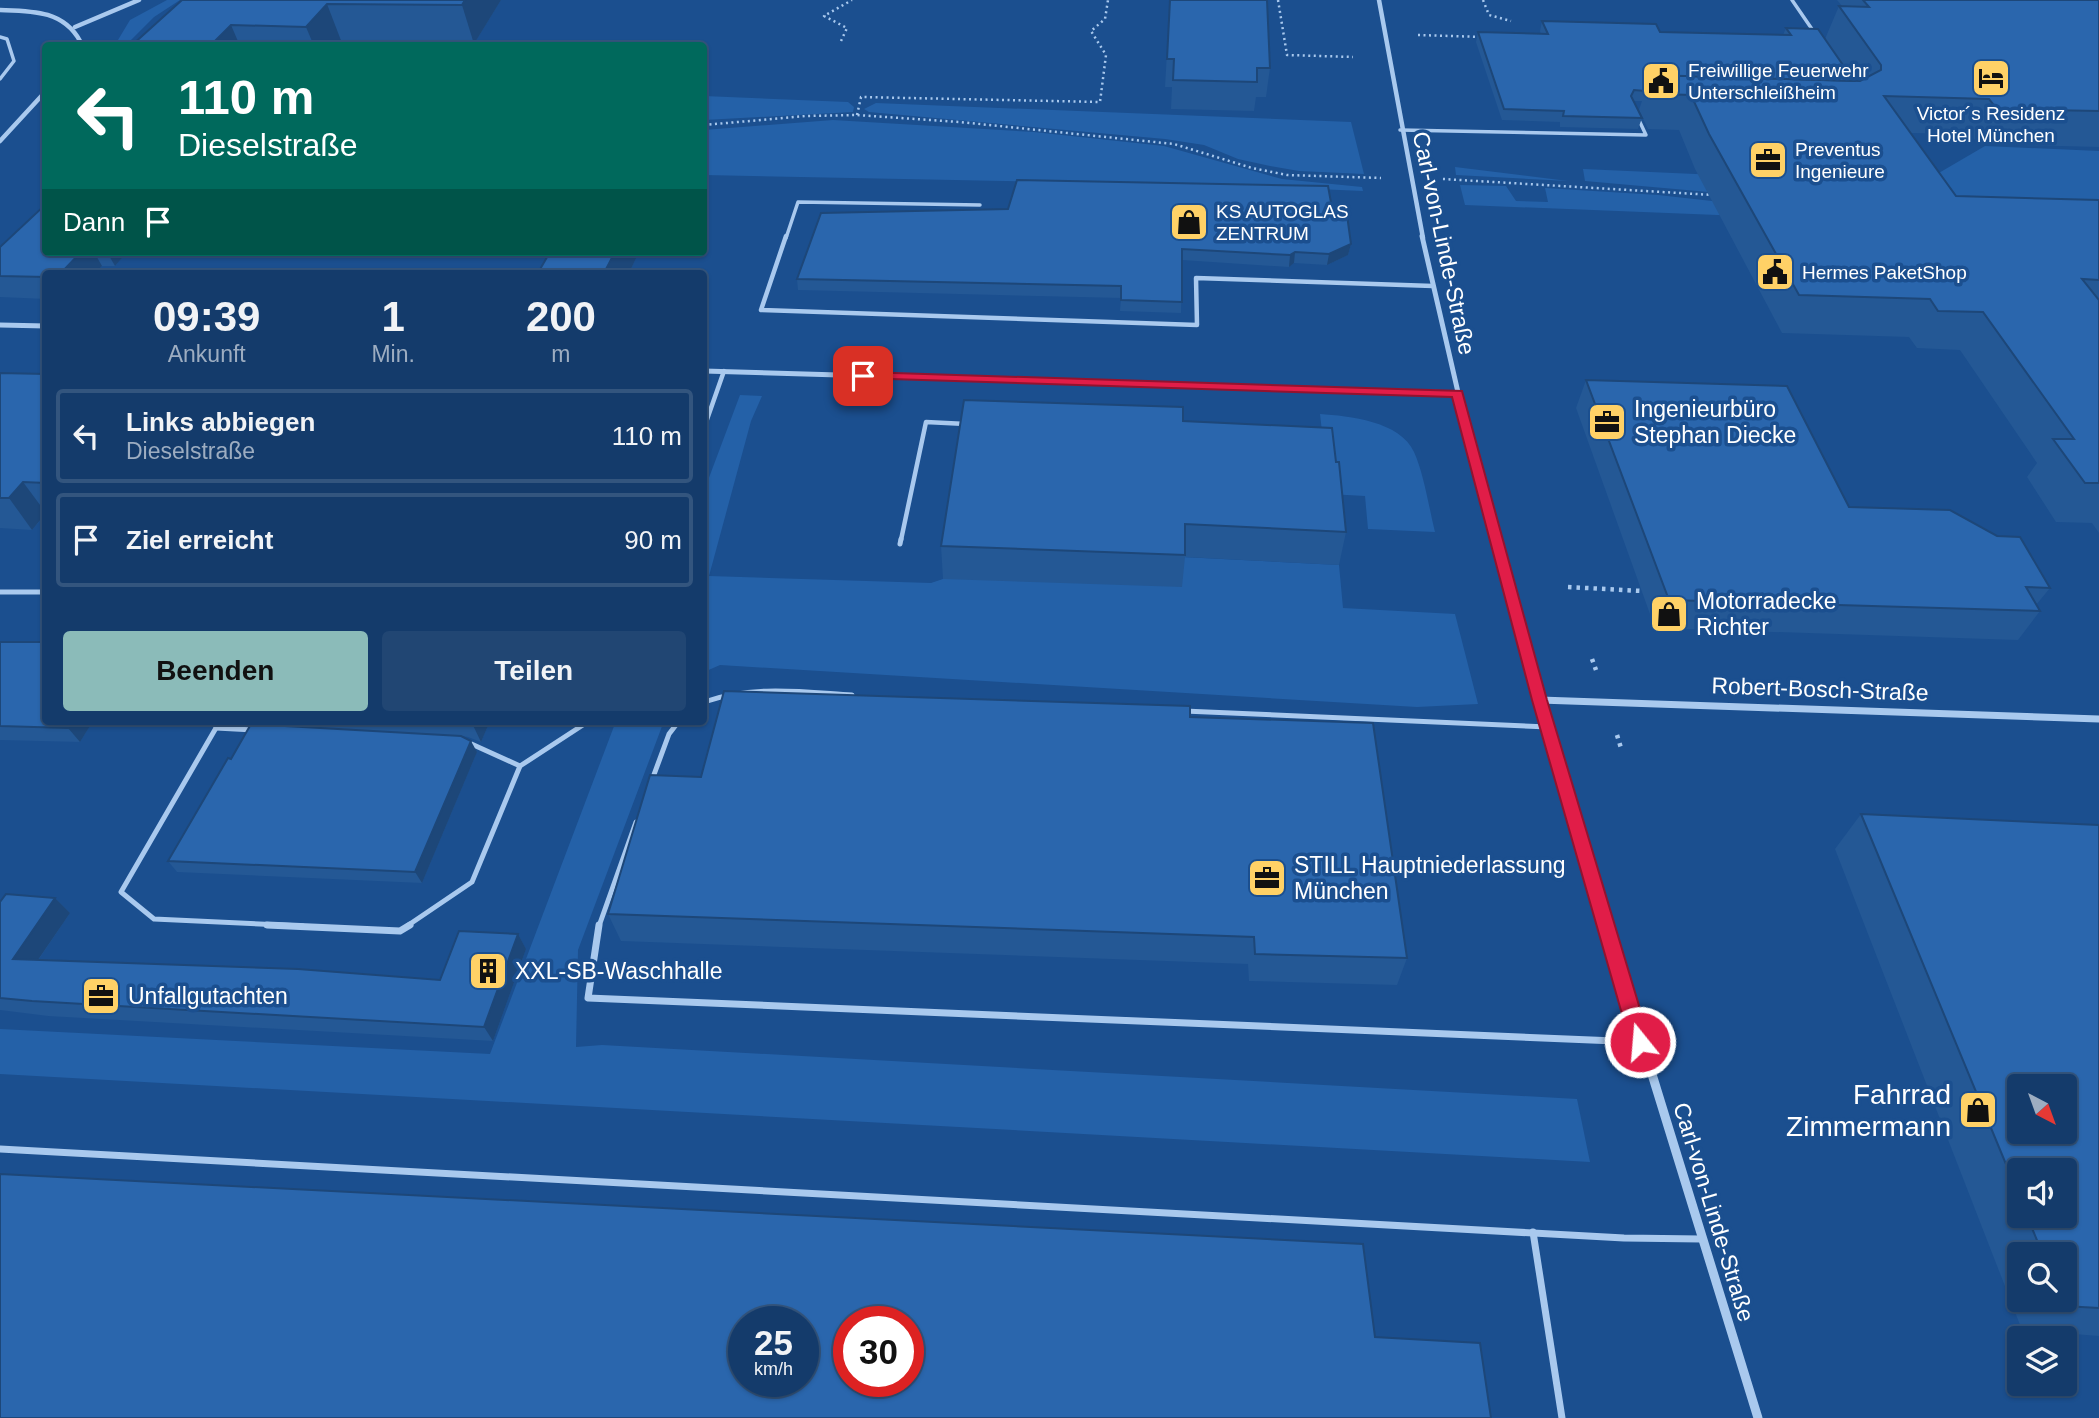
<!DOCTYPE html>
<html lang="de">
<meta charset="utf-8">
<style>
:root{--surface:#143b6b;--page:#214673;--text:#f1f3f6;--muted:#9dadc1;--line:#33557e;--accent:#8bbbb9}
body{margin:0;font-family:Helvetica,sans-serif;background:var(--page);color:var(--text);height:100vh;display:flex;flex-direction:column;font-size:26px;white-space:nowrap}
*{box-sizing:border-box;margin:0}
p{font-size:23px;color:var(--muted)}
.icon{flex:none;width:38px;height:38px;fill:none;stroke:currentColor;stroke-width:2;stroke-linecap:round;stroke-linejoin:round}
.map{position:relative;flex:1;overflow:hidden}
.side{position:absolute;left:42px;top:270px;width:665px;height:455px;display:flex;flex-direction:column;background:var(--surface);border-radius:7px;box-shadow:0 2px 5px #0004,0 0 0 2px var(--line)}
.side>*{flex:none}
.guide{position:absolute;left:42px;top:42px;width:665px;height:214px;border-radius:7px;box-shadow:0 2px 5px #0004,0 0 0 2px var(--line);background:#00695c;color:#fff;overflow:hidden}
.needle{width:46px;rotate:139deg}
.controls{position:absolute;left:2007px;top:1074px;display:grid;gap:14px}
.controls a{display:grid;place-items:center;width:70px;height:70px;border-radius:7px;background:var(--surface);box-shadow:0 2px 5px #0004,0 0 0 2px var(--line);font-size:35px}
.speed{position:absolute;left:728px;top:1306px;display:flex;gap:14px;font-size:35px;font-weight:700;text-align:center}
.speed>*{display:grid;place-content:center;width:91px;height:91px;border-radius:50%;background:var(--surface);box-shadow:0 2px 5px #0004,0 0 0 2px var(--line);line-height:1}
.speed small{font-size:18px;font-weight:400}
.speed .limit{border:10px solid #d22;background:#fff;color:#111}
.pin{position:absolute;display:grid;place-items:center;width:60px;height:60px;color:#fff;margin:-30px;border-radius:14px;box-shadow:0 4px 10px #0006}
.me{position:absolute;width:77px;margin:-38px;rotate:343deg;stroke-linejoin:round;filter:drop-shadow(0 0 5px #0008)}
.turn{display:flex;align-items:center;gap:24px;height:147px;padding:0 21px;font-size:32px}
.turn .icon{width:91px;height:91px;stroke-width:2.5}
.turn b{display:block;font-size:49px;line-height:60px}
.then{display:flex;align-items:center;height:66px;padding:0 21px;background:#0003;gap:14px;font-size:26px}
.eta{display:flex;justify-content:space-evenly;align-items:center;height:119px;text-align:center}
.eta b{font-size:42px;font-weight:700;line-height:49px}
.action{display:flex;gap:14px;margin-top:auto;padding:14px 21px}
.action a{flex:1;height:80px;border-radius:7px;background:var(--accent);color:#111;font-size:28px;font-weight:700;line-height:80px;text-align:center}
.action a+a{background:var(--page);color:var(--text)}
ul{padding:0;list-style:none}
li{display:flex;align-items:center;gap:21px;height:94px;margin:0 14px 10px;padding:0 7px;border:4px solid var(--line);border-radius:7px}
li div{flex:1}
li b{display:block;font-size:26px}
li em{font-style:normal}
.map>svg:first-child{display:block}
.green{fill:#2461a8}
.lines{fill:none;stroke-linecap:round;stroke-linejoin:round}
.path-far1{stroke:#a9c9ee;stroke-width:2.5;stroke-dasharray:2 3.5;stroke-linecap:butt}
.path{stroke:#a9c9ee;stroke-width:4.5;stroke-dasharray:3.5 5;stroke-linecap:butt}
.service-far3{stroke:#a9c9ee;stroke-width:3.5}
.service-far2{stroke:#a9c9ee;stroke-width:4.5}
.service-far1{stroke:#a9c9ee;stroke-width:5}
.service{stroke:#a9c9ee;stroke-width:7}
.minor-far3{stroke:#a9c9ee;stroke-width:4.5}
.minor-far2{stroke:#a9c9ee;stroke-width:5}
.minor-far1{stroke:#a9c9ee;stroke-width:7}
.minor{stroke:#a9c9ee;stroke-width:9}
.wall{fill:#245895;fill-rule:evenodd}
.shaded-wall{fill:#1d4779}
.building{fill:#2a66ad;stroke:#1d4779;stroke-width:2;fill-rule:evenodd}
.route{fill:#e11d48;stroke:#92132f;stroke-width:2}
.labels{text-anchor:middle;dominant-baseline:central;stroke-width:7;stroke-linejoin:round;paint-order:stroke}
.far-poi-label{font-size:19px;fill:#fff;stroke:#1b4f8f;text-anchor:start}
.street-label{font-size:23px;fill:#fff;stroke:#1b4f8f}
.poi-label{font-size:23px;fill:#fff;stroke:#1b4f8f;text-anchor:start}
.near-poi-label{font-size:28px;fill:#fff;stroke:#1b4f8f;text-anchor:end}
</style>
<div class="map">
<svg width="2099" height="1418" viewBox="0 0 2099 1418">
<rect width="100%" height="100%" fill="#1b4f8f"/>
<g class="green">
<polygon points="167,0 180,0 154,17 126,45 115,45 130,20"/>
<polygon points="704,96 848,102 854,107 853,112 704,120"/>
<polygon points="876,103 1351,122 1364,174 1299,171 1270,166 1238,159 1204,145 1165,139 869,112 864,109"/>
<polygon points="833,120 1034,132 1164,146 1282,179 1362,187 1363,191 1250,186 704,175 704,130"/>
<polygon points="1985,146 2099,151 2099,200 1720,193 1585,181 1583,169 1920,184"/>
<polygon points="1455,167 1568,181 1456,175"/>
<polygon points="1460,185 1506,186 1516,201 1548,202 1545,188 1658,195 1712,201 1788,204 2099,230 1465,205"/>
<polygon points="740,395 762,396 751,421 709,576 931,583 943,579 1182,557 1339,565 1343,608 1455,614 1478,704 1417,707 720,665 704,672 704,491"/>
<path d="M1320,414c29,2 80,7 94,38 10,22 15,56 21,80l-67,-3 -3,-33 -36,-2z"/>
<polygon points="616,721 664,721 578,950 576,1047 602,1045 1577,1099 1590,1162 0,1074 0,1029 490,1054"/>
</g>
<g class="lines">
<g class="path-far1">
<polyline points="1278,0 1287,55 1353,57"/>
<polyline points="1483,0 1489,15 1511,21"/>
<polyline points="1418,35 1483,37"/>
<polyline points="841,41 847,28 824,16 852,0"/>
<polyline points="857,115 861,97 1100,102 1106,55 1091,31 1105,19 1108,0"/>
<polyline points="704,125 806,116 857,115 960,122 1174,144 1252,168 1287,175 1381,178"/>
<polyline points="1443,179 1713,195"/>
</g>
<g class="path">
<polyline points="1568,587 1642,591"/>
<polyline points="1592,659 1596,670"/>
<polyline points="1617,735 1621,748"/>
</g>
<g class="service-far3">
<polyline points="1792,0 1816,35"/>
<polyline points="0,37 7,39 14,61 0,79"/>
<polyline points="1400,130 1646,135 1638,118"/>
<polyline points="786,238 798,202 980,205"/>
</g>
<g class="service-far2">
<polyline points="786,236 761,310 1197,325 1196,278 1433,286"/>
<polyline points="704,428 724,371"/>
<polyline points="901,540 926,422 966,424"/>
</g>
<g class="service-far1">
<polyline points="900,544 901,539"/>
<polyline points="0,592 46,592"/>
<path d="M704,702c49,-17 98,-10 148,-7"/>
<polyline points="1184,711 1548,727"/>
<polyline points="220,721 121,892 154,919 303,926"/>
<polyline points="216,728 254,730"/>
<polyline points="467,742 520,766"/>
<polyline points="652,780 669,734 679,721"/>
<polyline points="407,926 472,882 520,766 589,721"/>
<polyline points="599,926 636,822"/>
</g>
<g class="service">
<polyline points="267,925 400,931 410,925"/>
<polyline points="599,925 588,998 1640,1042"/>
<polyline points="0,1149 1624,1238 1701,1239"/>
<polyline points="1533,1232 1562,1418"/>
</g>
<g class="minor-far3">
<polyline points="1379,0 1423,238"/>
<path d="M0,10c31,1 63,0 80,31l-3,5"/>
<polyline points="75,27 139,0"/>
<polyline points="0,141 46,91"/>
</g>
<g class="minor-far2">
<polyline points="1422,236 1460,401 1496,540"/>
<polyline points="0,325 46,326"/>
<polyline points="704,371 1457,393"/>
</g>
<g class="minor-far1">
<polyline points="1495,539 1606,926"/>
<polyline points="1540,700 2099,719"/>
</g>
<polyline class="minor" points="1606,925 1758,1418"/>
</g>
<g class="wall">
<polygon points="182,0 501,0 474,44 342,43 340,46 131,46"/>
<polygon points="1170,0 1270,68 1266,97 1256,97 1254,111 1171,109 1172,87 1165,87"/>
<polygon points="1837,0 2099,0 2099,147 1978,144 1970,134 1910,133 1956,196 2099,200 2099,533 2092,523 2056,522 2027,477 2037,463 1960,350 1917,348 1909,337 1782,333 1695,169 1679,130 1648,129 1639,110 1642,101 1634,101 1642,118 1638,129 1560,127 1560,122 1502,120 1476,42 1478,32 1541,34 1540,31 1542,21 1660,32 1783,35 1786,28 1825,39 1839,6 1842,6"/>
<polygon points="1332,208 1351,244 1348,255 1327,265 1294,263 1289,267 1182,260 1181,313 1120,311 1121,298 798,290 797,279 1008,209"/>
<polygon points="0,247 46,252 127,252 115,266 102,266 95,273 46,273 46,299 0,297"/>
<polygon points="346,252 420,252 417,257 348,258"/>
<polygon points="516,252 639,252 629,273 540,273 539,271 549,253"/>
<polygon points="0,373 46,374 46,514 32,530 0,528"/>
<polygon points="1586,380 1849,507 2050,588 2036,605 2040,611 2018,640 1655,628 1576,408"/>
<polygon points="1183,421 1336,462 1346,532 1339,565 1185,557 1182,587 943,579 941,546"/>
<polygon points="0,642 93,721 80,742 0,740"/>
<polygon points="1190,717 1407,958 1397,985 1249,981 1248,964 621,941 608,914 701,777"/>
<polygon points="262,721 490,721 481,742 468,737 462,736 477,752 422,883 177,872 168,861 231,759 264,725"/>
<path d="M1861,814l238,11v511l-77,-6 -187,-481zM2020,1171l45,45h-45zM2020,1255h45v45h-45z"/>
<polygon points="55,898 70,913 39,959 440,980 518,934 526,949 493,1041 48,1016 0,1010 0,902"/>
</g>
<g class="shaded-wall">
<polygon points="465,0 501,0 474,44 462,5"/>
<polygon points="327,4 342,43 340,46 314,46 306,27"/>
<polygon points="231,25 240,46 210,46"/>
<polygon points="1351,244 1348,255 1327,265 1329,254"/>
<polygon points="81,252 94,252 102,266 95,273 61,273"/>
<polygon points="107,252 127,252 115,266"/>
<polygon points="415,252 420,252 417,257"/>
<polygon points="615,252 639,252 629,273 604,273"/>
<polygon points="1295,252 1294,263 1289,267 1290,255"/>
<polygon points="23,482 46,513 32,530 9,498"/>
<polygon points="72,721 93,721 80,742 68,728"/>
<polygon points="471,721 490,721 481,742"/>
<polygon points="471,741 477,752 422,883 415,872"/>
<polygon points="55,898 70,913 29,973 13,959"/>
<polygon points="518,934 526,949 493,1041 484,1027"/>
</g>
<g class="building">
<polygon points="182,0 465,0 462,5 327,4 306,27 231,25 210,46 131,46"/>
<polygon points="1170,0 1267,0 1270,68 1257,68 1257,82 1173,80 1174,59 1167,59"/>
<polygon points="1863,0 2099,0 2099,111 1997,109 1989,99 1884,96 1956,196 2099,200 2099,280 2082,279 2099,300 2099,483 2085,483 2053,439 2074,439 1983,312 1938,311 1930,299 1799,295 1709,134 1691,95 1660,94 1651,75 1860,81 1881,70 1881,65 1839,6 1869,7"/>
<polygon points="1542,21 1656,24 1660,32 1791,35 1786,28 1818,29 1854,81 1651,75 1645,91 1634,90 1631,96 1642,118 1563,116 1564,111 1504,109 1478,32 1548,34"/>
<polygon points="1017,180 1328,186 1332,208 1347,215 1351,244 1329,254 1295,252 1290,255 1182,249 1182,302 1121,300 1121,286 797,279 821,213 1008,209"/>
<polygon points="46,204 46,252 81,252 61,273 46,273 46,277 0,276 0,247"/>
<polygon points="550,252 615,252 604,273 539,271"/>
<polygon points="0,373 46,374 46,483 23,482 9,498 0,498"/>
<polygon points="1586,380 1787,386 1849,507 1950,510 1997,536 2020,537 2050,588 2026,587 2040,611 1669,600"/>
<polygon points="964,400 1183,407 1183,421 1332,428 1336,462 1339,462 1346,532 1185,524 1185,555 941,546"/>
<polygon points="0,642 46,642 46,721 72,721 68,728 0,726"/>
<polygon points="724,691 1190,706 1190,717 1373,723 1407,958 1255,954 1254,937 608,914 650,775 701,777"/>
<polygon points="251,724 461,736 471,741 415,872 168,861 228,758 231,759"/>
<path d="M1861,814l238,11v483l-35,-2 -2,-6h3v-45h-22l-16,-39h38v-45h-45v27zM2020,1087h45v45h-45z"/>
<polygon points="6,894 55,898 13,959 298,969 440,980 459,931 518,934 484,1027 32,1001 0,998 0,902"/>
<path d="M0,1174l1363,70 12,93 105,6 11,75h-1491zM744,1321h59v60h-59zM849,1321h59v60h-59z"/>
</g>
<polygon class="route" points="863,372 1462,391 1547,700 1650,1042 1647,1048 1640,1050 1633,1048 1630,1042 1532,700 1452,397 859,378 857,376"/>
<defs>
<symbol id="hotel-square" viewBox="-11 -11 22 22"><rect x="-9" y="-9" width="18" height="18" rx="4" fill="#ffd166" stroke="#1b4f8f"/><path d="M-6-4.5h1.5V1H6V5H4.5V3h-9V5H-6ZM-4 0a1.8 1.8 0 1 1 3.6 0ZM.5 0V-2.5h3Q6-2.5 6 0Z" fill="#111"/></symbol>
<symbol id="civic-square" viewBox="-11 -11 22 22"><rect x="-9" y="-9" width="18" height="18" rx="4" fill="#ffd166" stroke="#1b4f8f"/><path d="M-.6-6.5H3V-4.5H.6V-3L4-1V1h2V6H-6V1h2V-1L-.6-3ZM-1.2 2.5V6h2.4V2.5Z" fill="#111"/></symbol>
<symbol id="office-square" viewBox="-11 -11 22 22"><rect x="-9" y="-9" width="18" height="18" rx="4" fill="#ffd166" stroke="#1b4f8f"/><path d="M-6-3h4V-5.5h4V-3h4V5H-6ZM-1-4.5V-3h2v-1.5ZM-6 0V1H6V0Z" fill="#111"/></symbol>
<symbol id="shop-square" viewBox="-11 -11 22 22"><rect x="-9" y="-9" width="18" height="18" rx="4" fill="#ffd166" stroke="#1b4f8f"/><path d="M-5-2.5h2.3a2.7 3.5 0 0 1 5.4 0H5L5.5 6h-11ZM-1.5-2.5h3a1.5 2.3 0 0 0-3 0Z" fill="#111"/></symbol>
<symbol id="building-square" viewBox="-11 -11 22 22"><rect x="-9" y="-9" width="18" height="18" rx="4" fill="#ffd166" stroke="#1b4f8f"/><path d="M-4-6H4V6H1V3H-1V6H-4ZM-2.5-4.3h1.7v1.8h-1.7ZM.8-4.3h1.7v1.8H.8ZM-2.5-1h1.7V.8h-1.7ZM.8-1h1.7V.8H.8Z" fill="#111"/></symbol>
</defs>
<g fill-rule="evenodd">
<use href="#hotel-square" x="1969" y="56" width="44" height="44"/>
<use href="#civic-square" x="1639" y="59" width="44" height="44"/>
<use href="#office-square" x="1746" y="138" width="44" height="44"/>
<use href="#shop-square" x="1167" y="200" width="44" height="44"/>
<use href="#civic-square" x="1753" y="250" width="44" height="44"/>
<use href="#office-square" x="1585" y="400" width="44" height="44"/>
<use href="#shop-square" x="1647" y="592" width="44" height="44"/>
<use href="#office-square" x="1245" y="856" width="44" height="44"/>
<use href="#building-square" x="466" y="949" width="44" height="44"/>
<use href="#office-square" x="79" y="974" width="44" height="44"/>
<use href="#shop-square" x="1956" y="1088" width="44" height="44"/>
</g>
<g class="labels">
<g class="far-poi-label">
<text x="1688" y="70">Freiwillige Feuerwehr<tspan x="1688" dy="22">Unterschleißheim</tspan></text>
<text x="1991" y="113" text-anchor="middle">Victor´s Residenz<tspan x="1991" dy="22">Hotel München</tspan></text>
<text x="1795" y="149">Preventus<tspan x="1795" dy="22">Ingenieure</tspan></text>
<text x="1216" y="211">KS AUTOGLAS<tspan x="1216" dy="22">ZENTRUM</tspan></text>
<text x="1802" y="272">Hermes PaketShop</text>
</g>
<g class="street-label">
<text transform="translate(1444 243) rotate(78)">Carl-von-Linde-Straße</text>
<text transform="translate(1820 689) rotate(2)">Robert-Bosch-Straße</text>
<text transform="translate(1714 1212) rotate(73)">Carl-von-Linde-Straße</text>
</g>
<g class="poi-label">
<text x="1634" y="409">Ingenieurbüro<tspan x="1634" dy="26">Stephan Diecke</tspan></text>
<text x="1696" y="601">Motorradecke<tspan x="1696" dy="26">Richter</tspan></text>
<text x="1294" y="865">STILL Hauptniederlassung<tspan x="1294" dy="26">München</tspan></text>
<text x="515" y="971">XXL-SB-Waschhalle</text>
<text x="128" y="996">Unfallgutachten</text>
</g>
<g class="near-poi-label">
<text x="1951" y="1094">Fahrrad<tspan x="1951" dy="32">Zimmermann</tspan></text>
</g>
</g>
</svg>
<div class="controls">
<a><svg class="needle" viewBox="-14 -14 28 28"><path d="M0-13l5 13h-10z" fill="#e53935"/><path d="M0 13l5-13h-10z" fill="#9dadc1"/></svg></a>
<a><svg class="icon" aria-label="sound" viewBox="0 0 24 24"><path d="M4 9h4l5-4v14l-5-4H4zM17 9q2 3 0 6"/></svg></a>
<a><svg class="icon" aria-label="search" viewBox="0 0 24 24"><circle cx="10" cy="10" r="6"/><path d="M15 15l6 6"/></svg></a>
<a><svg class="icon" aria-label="layers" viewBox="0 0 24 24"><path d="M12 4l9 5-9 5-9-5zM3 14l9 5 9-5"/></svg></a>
</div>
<div class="speed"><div>25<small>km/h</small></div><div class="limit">30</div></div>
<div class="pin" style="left:863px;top:376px;background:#d93025"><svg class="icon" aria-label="arrive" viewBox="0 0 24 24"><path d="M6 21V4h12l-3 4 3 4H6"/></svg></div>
<svg class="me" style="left:1640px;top:1042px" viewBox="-20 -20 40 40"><circle r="17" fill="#e11d48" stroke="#fff" stroke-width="3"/><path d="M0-11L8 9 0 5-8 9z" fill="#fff"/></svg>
<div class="guide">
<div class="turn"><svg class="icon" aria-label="left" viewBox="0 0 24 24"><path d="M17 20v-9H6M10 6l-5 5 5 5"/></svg><div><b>110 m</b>Dieselstraße</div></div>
<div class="then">Dann<svg class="icon" aria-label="arrive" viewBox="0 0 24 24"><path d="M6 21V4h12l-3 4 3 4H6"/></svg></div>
</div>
<section class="side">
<div class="eta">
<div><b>09:39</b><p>Ankunft</p></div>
<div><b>1</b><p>Min.</p></div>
<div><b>200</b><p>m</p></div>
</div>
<ul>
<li><svg class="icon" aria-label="left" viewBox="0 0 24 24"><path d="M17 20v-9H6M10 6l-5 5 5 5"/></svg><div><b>Links abbiegen</b><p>Dieselstraße</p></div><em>110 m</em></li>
<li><svg class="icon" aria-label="arrive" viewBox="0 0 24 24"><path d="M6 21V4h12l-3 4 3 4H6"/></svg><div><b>Ziel erreicht</b></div><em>90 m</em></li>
</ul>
<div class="action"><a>Beenden</a><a>Teilen</a></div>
</section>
</div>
